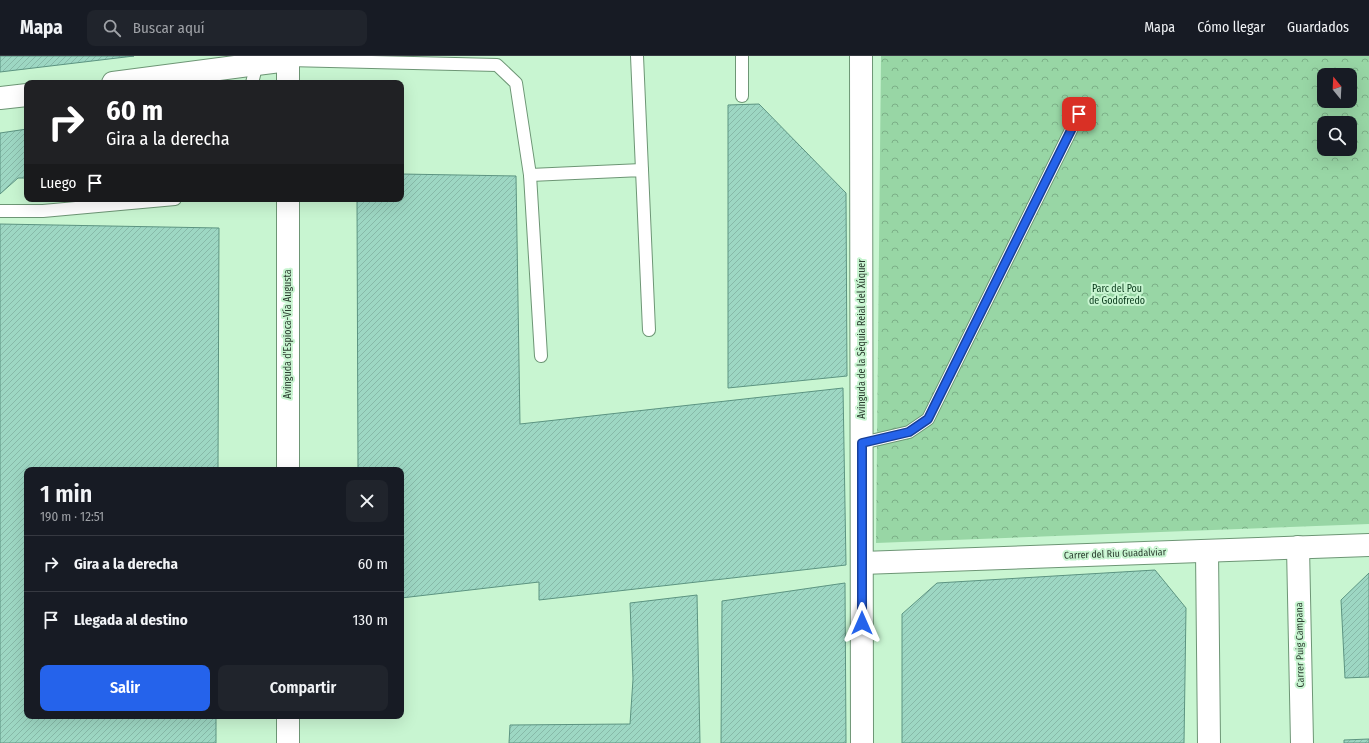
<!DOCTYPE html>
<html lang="es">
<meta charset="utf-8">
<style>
:root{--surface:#171b24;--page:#20242c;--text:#f1f3f6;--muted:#9ea1a6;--line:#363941;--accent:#2563eb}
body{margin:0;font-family:"Fira Sans Condensed",sans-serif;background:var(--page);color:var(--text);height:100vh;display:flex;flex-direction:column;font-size:15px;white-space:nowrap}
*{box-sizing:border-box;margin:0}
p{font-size:13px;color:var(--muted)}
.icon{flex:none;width:22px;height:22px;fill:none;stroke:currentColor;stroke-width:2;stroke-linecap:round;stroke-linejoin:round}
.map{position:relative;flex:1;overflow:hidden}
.sheet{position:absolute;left:24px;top:411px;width:380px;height:252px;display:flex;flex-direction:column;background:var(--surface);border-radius:8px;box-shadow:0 4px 16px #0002}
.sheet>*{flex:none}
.guide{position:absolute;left:24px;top:24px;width:380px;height:122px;border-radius:8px;box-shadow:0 4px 16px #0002;background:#202124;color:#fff;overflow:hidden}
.needle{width:26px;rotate:342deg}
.buttons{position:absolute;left:1317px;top:12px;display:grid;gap:8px}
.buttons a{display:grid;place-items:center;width:40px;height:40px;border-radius:8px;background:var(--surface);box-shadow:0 4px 16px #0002;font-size:20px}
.pin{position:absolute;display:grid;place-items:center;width:34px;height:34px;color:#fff;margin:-17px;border-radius:8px;box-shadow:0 2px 6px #0006}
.me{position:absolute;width:44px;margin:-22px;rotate:0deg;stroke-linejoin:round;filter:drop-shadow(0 0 3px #0008)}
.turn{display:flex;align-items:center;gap:14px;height:84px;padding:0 16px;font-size:18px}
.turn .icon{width:52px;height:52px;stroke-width:2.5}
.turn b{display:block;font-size:28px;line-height:34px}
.then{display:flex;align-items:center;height:38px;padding:0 16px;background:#0003;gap:8px;font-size:15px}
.round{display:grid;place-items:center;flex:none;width:42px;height:42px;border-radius:8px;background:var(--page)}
.summary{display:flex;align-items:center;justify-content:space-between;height:68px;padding:0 16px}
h1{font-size:24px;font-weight:600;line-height:30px}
.primary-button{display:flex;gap:8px;margin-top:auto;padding:8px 16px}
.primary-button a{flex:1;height:46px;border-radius:8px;background:var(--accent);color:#fff;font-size:16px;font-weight:600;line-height:46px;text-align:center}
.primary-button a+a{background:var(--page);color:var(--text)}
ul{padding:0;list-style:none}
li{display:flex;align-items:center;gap:12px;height:56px;padding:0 16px;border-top:1px solid var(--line)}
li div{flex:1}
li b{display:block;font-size:15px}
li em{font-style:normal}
header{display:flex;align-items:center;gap:24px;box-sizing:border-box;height:56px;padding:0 20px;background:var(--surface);border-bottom:1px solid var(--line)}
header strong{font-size:19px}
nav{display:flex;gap:22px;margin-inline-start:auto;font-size:14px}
.search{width:280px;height:36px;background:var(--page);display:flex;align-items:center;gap:10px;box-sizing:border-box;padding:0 14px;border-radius:8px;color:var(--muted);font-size:15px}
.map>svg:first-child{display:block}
.park{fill:url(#park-crowns);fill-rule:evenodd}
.building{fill:url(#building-hatch);stroke:#5c9481}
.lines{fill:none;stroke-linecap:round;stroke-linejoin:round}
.lane-casing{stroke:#6d9675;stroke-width:14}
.street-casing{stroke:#6d9675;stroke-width:24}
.secondary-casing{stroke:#6d9675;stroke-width:24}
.lane{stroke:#fff;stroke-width:12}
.street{stroke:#fff;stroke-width:22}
.secondary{stroke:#fff;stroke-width:22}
.route-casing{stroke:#184099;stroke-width:10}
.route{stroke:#2563eb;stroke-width:7}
.labels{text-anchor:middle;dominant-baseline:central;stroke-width:4;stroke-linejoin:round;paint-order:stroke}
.park-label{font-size:10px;fill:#093a1b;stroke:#c8f5d1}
.street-label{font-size:10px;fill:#2b3d2f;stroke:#c8f5d1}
</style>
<header>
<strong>Mapa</strong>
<div class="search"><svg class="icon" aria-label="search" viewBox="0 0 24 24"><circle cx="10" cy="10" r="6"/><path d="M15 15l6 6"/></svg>Buscar aquí</div>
<nav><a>Mapa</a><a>Cómo llegar</a><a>Guardados</a></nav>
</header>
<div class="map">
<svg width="1369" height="687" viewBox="0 0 1369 687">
<defs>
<pattern id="park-crowns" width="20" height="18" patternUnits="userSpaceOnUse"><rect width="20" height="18" fill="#98d6a5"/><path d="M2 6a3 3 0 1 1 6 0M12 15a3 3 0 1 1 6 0" fill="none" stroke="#7caf87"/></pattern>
<pattern id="building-hatch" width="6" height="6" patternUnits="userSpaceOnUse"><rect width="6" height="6" fill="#9dd7c3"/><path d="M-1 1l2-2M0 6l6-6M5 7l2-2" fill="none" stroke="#87b9a8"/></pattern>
</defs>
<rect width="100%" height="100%" fill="#c8f5d1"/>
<path class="park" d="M881,0h488v468l-493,19zM1324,19h26v26h-26zM1324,67h26v26h-26z"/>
<g class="building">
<polygon points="0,0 134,0 0,16"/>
<polygon points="759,48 846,137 847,320 728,332 728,49"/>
<polygon points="27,73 27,122 18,122 0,138 0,77"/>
<polygon points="401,118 516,120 520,368 843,332 846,509 539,544 539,526 401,542 401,414 358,414 357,143 401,143"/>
<polygon points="0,168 219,172 218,414 27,414 27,660 216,660 216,687 0,687"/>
<polygon points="1155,514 1186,552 1184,687 902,687 902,558 937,527"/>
<polygon points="1369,517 1369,621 1345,622 1341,544"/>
<polygon points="845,527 846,687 721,687 722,545"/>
<polygon points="697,539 700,687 509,687 510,669 630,668 633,623 630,547"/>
<polygon points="1369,683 1369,687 1344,687 1344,684"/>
</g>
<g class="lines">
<defs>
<g id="lane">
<polyline points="637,0 642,114"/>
<polyline points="742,0 742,40"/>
<polyline points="288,4 497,9 516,27 530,119 541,300"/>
<polyline points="252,27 257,7"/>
<polyline points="530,119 642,114 649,274"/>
<polyline points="0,155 43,155 175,143"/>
<polyline points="862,387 909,376 928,363 1079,58"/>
</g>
<g id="street">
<polyline points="861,0 862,687"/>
<polyline points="113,27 288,4"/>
<polyline points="0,42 27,39"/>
<polyline points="1298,491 1302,687"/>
<polyline points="1207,495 1209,687"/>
<polyline points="862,507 1369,489"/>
</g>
<g id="secondary">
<polyline points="288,0 288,27"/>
<polyline points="288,143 288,414"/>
<polyline points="288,660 288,687"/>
</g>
</defs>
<use href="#lane" class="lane-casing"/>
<use href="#street" class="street-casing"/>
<use href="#secondary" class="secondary-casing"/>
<use href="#lane" class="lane"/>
<use href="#street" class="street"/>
<use href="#secondary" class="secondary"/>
</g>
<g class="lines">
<defs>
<polyline id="route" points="862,567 862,387 909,376 928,363 1079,58"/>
</defs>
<use href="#route" class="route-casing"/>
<use href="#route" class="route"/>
</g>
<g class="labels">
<g class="park-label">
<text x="1117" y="233">Parc del Pou<tspan x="1117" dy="12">de Godofredo</tspan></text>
</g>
<g class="street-label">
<text transform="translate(288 278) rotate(-90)">Avinguda d'Espioca-Vía Augusta</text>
<text transform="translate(862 283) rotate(-90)">Avinguda de la Sèquia Reial del Xúquer</text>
<text transform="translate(1115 498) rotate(-2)">Carrer del Riu Guadalviar</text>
<text transform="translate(1300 589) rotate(-91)">Carrer Puig Campana</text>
</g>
</g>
</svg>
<div class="buttons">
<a><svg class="needle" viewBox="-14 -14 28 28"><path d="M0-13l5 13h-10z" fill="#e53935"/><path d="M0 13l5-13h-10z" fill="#9ea1a6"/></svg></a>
<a><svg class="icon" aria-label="search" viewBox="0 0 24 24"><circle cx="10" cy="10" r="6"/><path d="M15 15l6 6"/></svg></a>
</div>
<div class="pin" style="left:1079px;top:58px;background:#d93025"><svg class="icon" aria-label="arrive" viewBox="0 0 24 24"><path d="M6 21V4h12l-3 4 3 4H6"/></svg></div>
<svg class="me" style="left:862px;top:567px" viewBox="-20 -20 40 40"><path d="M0-17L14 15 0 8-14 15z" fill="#2563eb" stroke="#fff" stroke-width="4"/></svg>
<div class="guide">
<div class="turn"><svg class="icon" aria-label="right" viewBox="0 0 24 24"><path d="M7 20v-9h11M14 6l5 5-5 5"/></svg><div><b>60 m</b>Gira a la derecha</div></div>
<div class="then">Luego<svg class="icon" aria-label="arrive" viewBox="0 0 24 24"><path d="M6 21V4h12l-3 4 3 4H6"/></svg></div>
</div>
<section class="sheet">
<div class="summary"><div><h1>1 min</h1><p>190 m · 12:51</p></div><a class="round"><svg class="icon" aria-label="close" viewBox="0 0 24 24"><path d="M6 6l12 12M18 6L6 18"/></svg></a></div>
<ul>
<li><svg class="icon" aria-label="right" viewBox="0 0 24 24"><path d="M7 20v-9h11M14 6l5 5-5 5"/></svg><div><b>Gira a la derecha</b></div><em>60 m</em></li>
<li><svg class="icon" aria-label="arrive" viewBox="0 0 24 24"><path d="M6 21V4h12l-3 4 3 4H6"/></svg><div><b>Llegada al destino</b></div><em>130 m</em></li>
</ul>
<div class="primary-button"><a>Salir</a><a>Compartir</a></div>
</section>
</div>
